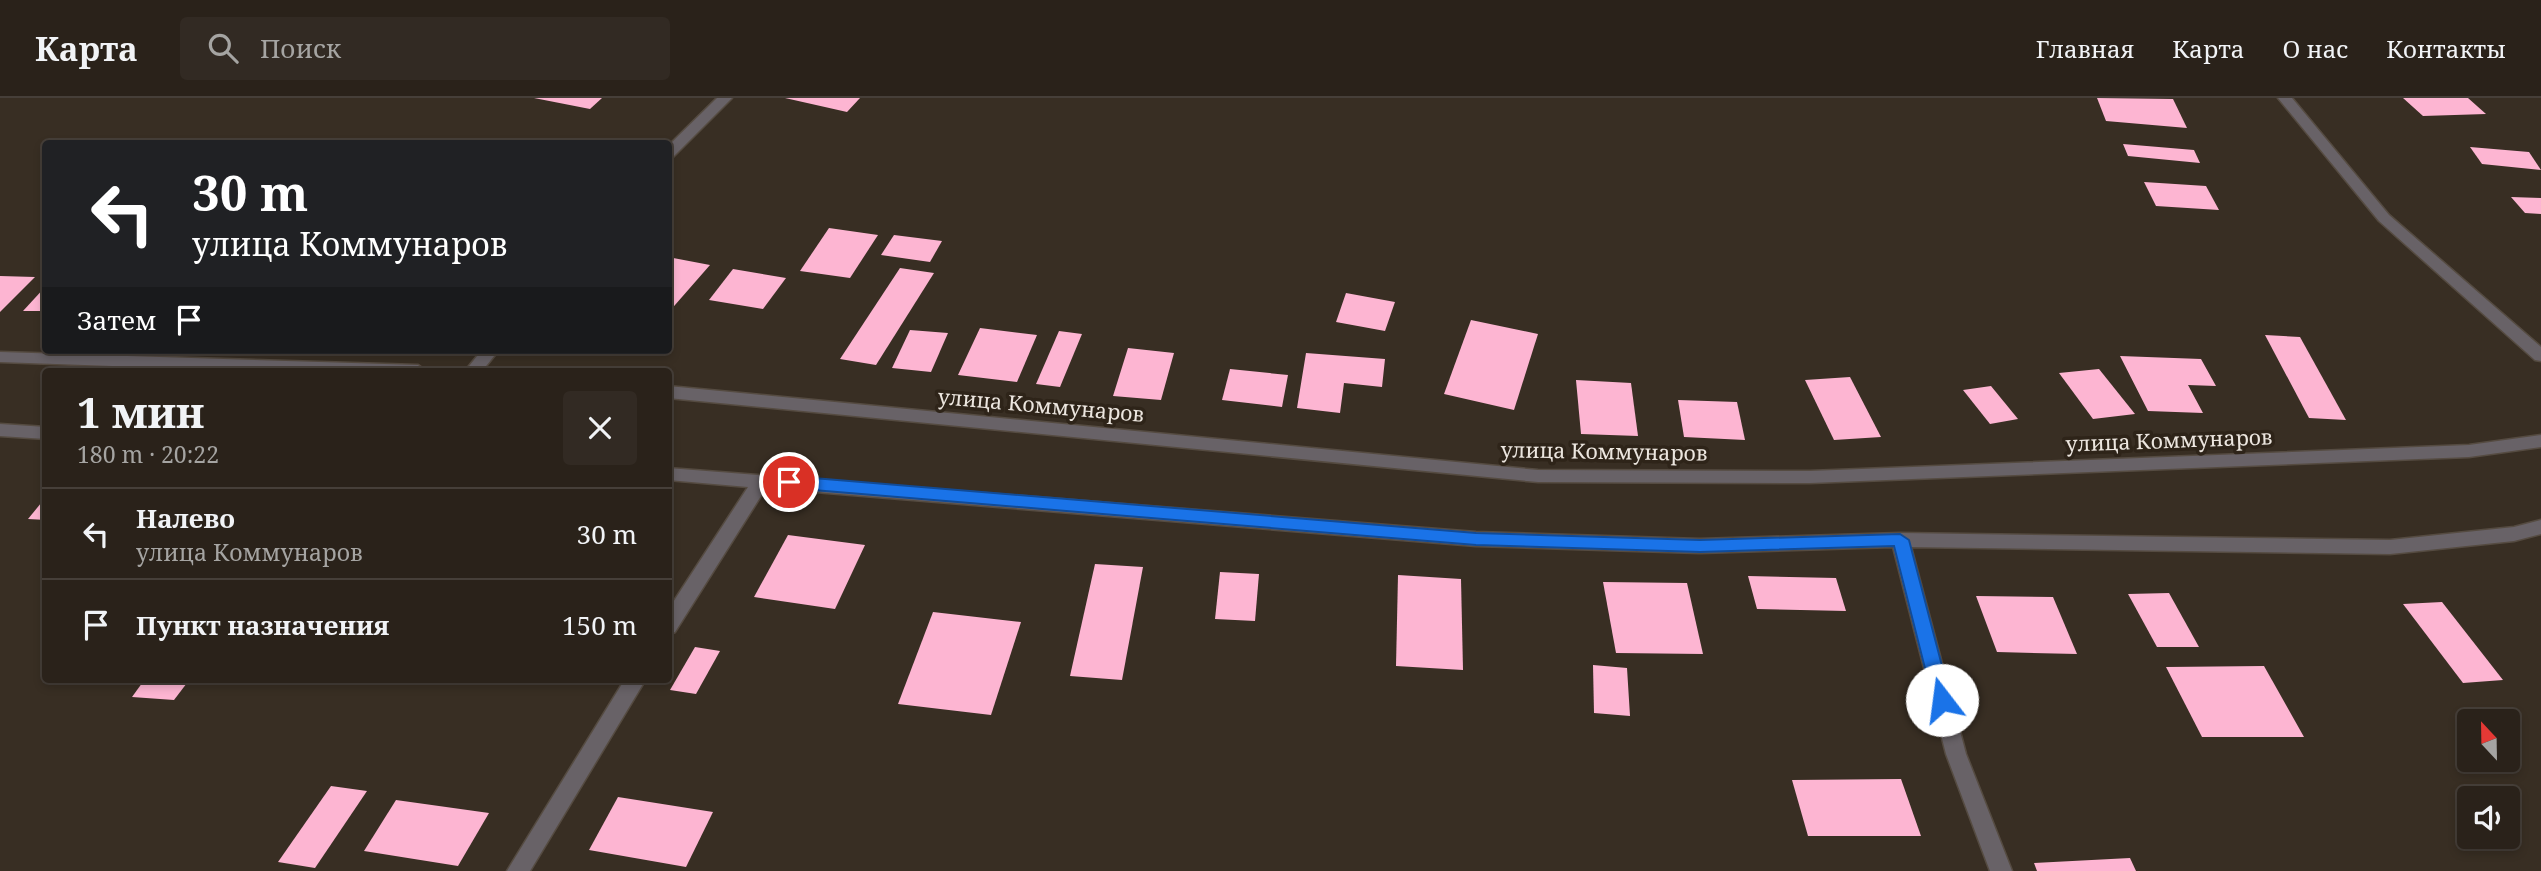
<!DOCTYPE html>
<html lang="ru">
<meta charset="utf-8">
<style>
:root{--surface:#2a221a;--page:#322a23;--text:#f1f3f6;--muted:#a5a4a2;--line:#463f39}
body{margin:0;font-family:"Noto Serif",serif;background:var(--page);color:var(--text);height:100vh;display:flex;flex-direction:column;font-size:26px;white-space:nowrap}
*{box-sizing:border-box;margin:0}
p{font-size:23px;color:var(--muted)}
.icon{flex:none;width:38px;height:38px;fill:none;stroke:currentColor;stroke-width:2;stroke-linecap:round;stroke-linejoin:round}
.map{position:relative;flex:1;overflow:hidden}
.sheet{position:absolute;left:42px;top:270px;width:630px;height:315px;display:flex;flex-direction:column;background:var(--surface);border-radius:7px;box-shadow:0 4px 10px #0003,0 0 0 2px var(--line)}
.sheet>*{flex:none}
.guide{position:absolute;left:42px;top:42px;width:630px;height:214px;border-radius:7px;box-shadow:0 4px 10px #0003,0 0 0 2px var(--line);background:#202124;color:#fff;overflow:hidden}
.needle{width:46px;rotate:338deg}
.controls{position:absolute;left:2457px;top:611px;display:grid;gap:14px}
.controls a{display:grid;place-items:center;width:63px;height:63px;border-radius:7px;background:var(--surface);box-shadow:0 4px 10px #0003,0 0 0 2px var(--line);font-size:35px}
.pin{position:absolute;display:grid;place-items:center;width:60px;height:60px;color:#fff;margin:-30px;border:4px solid #fff;border-radius:50%;box-shadow:0 2px 7px #0007}
.me{position:absolute;width:77px;margin:-38px;rotate:345deg;stroke-linejoin:round;filter:drop-shadow(0 0 5px #0008)}
.turn{display:flex;align-items:center;gap:24px;height:147px;padding:0 35px;font-size:32px}
.turn .icon{width:91px;height:91px;stroke-width:2.5}
.turn b{display:block;font-size:49px;line-height:60px}
.then{display:flex;align-items:center;height:66px;padding:0 35px;background:#0003;gap:14px;font-size:26px}
.round{display:grid;place-items:center;flex:none;width:74px;height:74px;border-radius:7px;background:var(--page)}
.summary{display:flex;align-items:center;justify-content:space-between;height:119px;padding:0 35px}
h1{font-size:42px;font-weight:700;line-height:52px}
ul{padding:0;list-style:none}
li{display:flex;align-items:center;gap:21px;height:91px;padding:0 35px;border-top:2px solid var(--line)}
li div{flex:1}
li b{display:block;font-size:26px}
li em{font-style:normal}
header{display:flex;align-items:center;gap:42px;box-sizing:border-box;height:98px;padding:0 35px;background:var(--surface);border-bottom:2px solid var(--line)}
header strong{font-size:33px}
nav{display:flex;gap:38px;margin-inline-start:auto;font-size:24px}
.search{width:490px;height:63px;background:var(--page);display:flex;align-items:center;gap:18px;box-sizing:border-box;padding:0 24px;border-radius:7px;color:var(--muted);font-size:26px}
.map>svg:first-child{display:block}
.building{fill:#fdb5d2}
.lines{fill:none;stroke-linecap:round;stroke-linejoin:round}
.minor-casing{stroke:#554b41;stroke-width:3}
.minor{fill:#686267;fill-rule:evenodd}
.route{fill:#1a73e8;stroke:#114b97;stroke-width:2}
.labels{text-anchor:middle;dominant-baseline:central;stroke-width:7;stroke-linejoin:round;paint-order:stroke}
.street-label{font-size:21px;fill:#ece6df;stroke:#2e2419}
</style>
<header>
<strong>Карта</strong>
<div class="search"><svg class="icon" aria-label="search" viewBox="0 0 24 24"><circle cx="10" cy="10" r="6"/><path d="M15 15l6 6"/></svg>Поиск</div>
<nav><a>Главная</a><a>Карта</a><a>О нас</a><a>Контакты</a></nav>
</header>
<div class="map">
<svg width="2541" height="773" viewBox="0 0 2541 773">
<rect width="100%" height="100%" fill="#382e23"/>
<g class="building">
<polygon points="534,0 602,0 590,11"/>
<polygon points="785,0 860,0 847,14"/>
<polygon points="2097,0 2173,1 2187,30 2106,23"/>
<polygon points="2403,0 2468,0 2486,16 2423,18"/>
<polygon points="2123,46 2194,52 2200,65 2128,58"/>
<polygon points="2470,49 2529,54 2541,72 2482,66"/>
<polygon points="2144,84 2206,88 2219,112 2156,108"/>
<polygon points="2511,99 2541,100 2541,116 2525,115"/>
<polygon points="829,130 878,137 850,180 800,173"/>
<polygon points="894,137 942,143 930,164 881,157"/>
<polygon points="668,159 710,167 668,215"/>
<polygon points="900,170 934,175 876,267 840,261"/>
<polygon points="733,171 786,180 763,211 709,202"/>
<polygon points="0,178 35,179 0,214"/>
<polygon points="46,188 46,213 23,213"/>
<polygon points="1346,195 1395,204 1385,233 1336,224"/>
<polygon points="1471,222 1538,236 1514,312 1444,296"/>
<polygon points="980,230 1037,237 1017,284 958,277"/>
<polygon points="910,232 948,235 931,274 892,270"/>
<polygon points="1059,233 1082,236 1060,289 1036,286"/>
<polygon points="2265,237 2300,239 2346,322 2309,320"/>
<polygon points="1128,250 1174,255 1161,302 1113,298"/>
<polygon points="1306,255 1385,261 1382,289 1344,285 1340,315 1297,310"/>
<polygon points="2120,258 2201,261 2216,288 2188,287 2203,315 2148,313"/>
<polygon points="1230,271 1288,277 1282,309 1222,302"/>
<polygon points="2099,271 2135,316 2093,321 2059,275"/>
<polygon points="1850,279 1881,339 1834,342 1805,282"/>
<polygon points="1576,282 1631,285 1638,338 1581,336"/>
<polygon points="1991,288 2018,321 1990,326 1963,292"/>
<polygon points="1678,302 1737,304 1745,342 1684,339"/>
<polygon points="46,399 46,422 28,421"/>
<polygon points="788,437 865,447 835,511 754,499"/>
<polygon points="1095,466 1143,469 1122,582 1070,578"/>
<polygon points="1220,474 1259,476 1255,523 1215,521"/>
<polygon points="1398,477 1461,481 1463,572 1396,568"/>
<polygon points="1748,478 1836,480 1846,513 1757,511"/>
<polygon points="1603,484 1687,485 1703,556 1616,555"/>
<polygon points="2169,495 2199,549 2157,549 2128,496"/>
<polygon points="1976,498 2053,499 2077,556 1997,554"/>
<polygon points="2442,504 2503,582 2463,585 2403,506"/>
<polygon points="933,514 1021,524 991,617 898,606"/>
<polygon points="695,549 720,553 696,596 670,592"/>
<polygon points="1593,567 1627,570 1630,618 1594,615"/>
<polygon points="2264,568 2304,639 2202,639 2166,569"/>
<polygon points="145,581 190,581 174,602 132,599"/>
<polygon points="1901,681 1921,738 1808,738 1792,682"/>
<polygon points="331,688 367,693 315,770 278,764"/>
<polygon points="618,699 713,714 686,769 589,752"/>
<polygon points="396,702 489,715 458,768 364,753"/>
<polygon points="2130,760 2136,773 2037,773 2034,765"/>
</g>
<g class="lines">
<defs>
<g id="minor">
<polygon points="717,0 732,0 673,59 668,60 668,48"/>
<polygon points="2278,0 2292,0 2389,117 2541,249 2541,263 2535,262 2379,123"/>
<polygon points="482,252 499,252 482,273 465,273"/>
<polygon points="0,254 418,267 426,273 252,273 0,264"/>
<polygon points="668,288 1538,372 1810,373 2469,347 2541,337 2541,349 2469,359 1810,385 1538,384 668,300"/>
<polygon points="0,326 46,329 46,341 0,338"/>
<polygon points="668,370 1476,434 1700,441 1900,435 2390,442 2514,429 2541,422 2541,436 2514,443 2390,456 1911,449 1966,656 2012,773 1990,773 1946,656 1893,449 1700,455 1476,448 766,390 675,534 668,537 668,512 748,389 668,382"/>
<polygon points="625,581 646,581 530,773 507,773"/>
</g>
</defs>
<use href="#minor" class="minor-casing"/>
<use href="#minor" class="minor"/>
</g>
<polygon class="route" points="789,378 1476,435 1700,442 1900,436 1909,442 1951,602 1949,608 1942,610 1936,608 1933,602 1894,448 1700,454 1476,447 789,390 781,384"/>
<g class="labels">
<g class="street-label">
<text transform="translate(1041 307) rotate(5)">улица Коммунаров</text>
<text transform="translate(2169 342) rotate(-2)">улица Коммунаров</text>
<text transform="translate(1604 353) rotate(1)">улица Коммунаров</text>
</g>
</g>
</svg>
<div class="controls">
<a><svg class="needle" viewBox="-14 -14 28 28"><path d="M0-13l5 13h-10z" fill="#e53935"/><path d="M0 13l5-13h-10z" fill="#a5a4a2"/></svg></a>
<a><svg class="icon" aria-label="sound" viewBox="0 0 24 24"><path d="M4 9h4l5-4v14l-5-4H4zM17 9q2 3 0 6"/></svg></a>
</div>
<div class="pin" style="left:789px;top:384px;background:#d93025"><svg class="icon" aria-label="arrive" viewBox="0 0 24 24"><path d="M6 21V4h12l-3 4 3 4H6"/></svg></div>
<svg class="me" style="left:1942px;top:602px" viewBox="-20 -20 40 40"><circle r="19" fill="#fff"/><path d="M0-13L10 11 0 6-10 11z" fill="#1a73e8"/></svg>
<div class="guide">
<div class="turn"><svg class="icon" aria-label="left" viewBox="0 0 24 24"><path d="M17 20v-9H6M10 6l-5 5 5 5"/></svg><div><b>30 m</b>улица Коммунаров</div></div>
<div class="then">Затем<svg class="icon" aria-label="arrive" viewBox="0 0 24 24"><path d="M6 21V4h12l-3 4 3 4H6"/></svg></div>
</div>
<section class="sheet">
<div class="summary"><div><h1>1 мин</h1><p>180 m · 20:22</p></div><a class="round"><svg class="icon" aria-label="close" viewBox="0 0 24 24"><path d="M6 6l12 12M18 6L6 18"/></svg></a></div>
<ul>
<li><svg class="icon" aria-label="left" viewBox="0 0 24 24"><path d="M17 20v-9H6M10 6l-5 5 5 5"/></svg><div><b>Налево</b><p>улица Коммунаров</p></div><em>30 m</em></li>
<li><svg class="icon" aria-label="arrive" viewBox="0 0 24 24"><path d="M6 21V4h12l-3 4 3 4H6"/></svg><div><b>Пункт назначения</b></div><em>150 m</em></li>
</ul>
</section>
</div>
